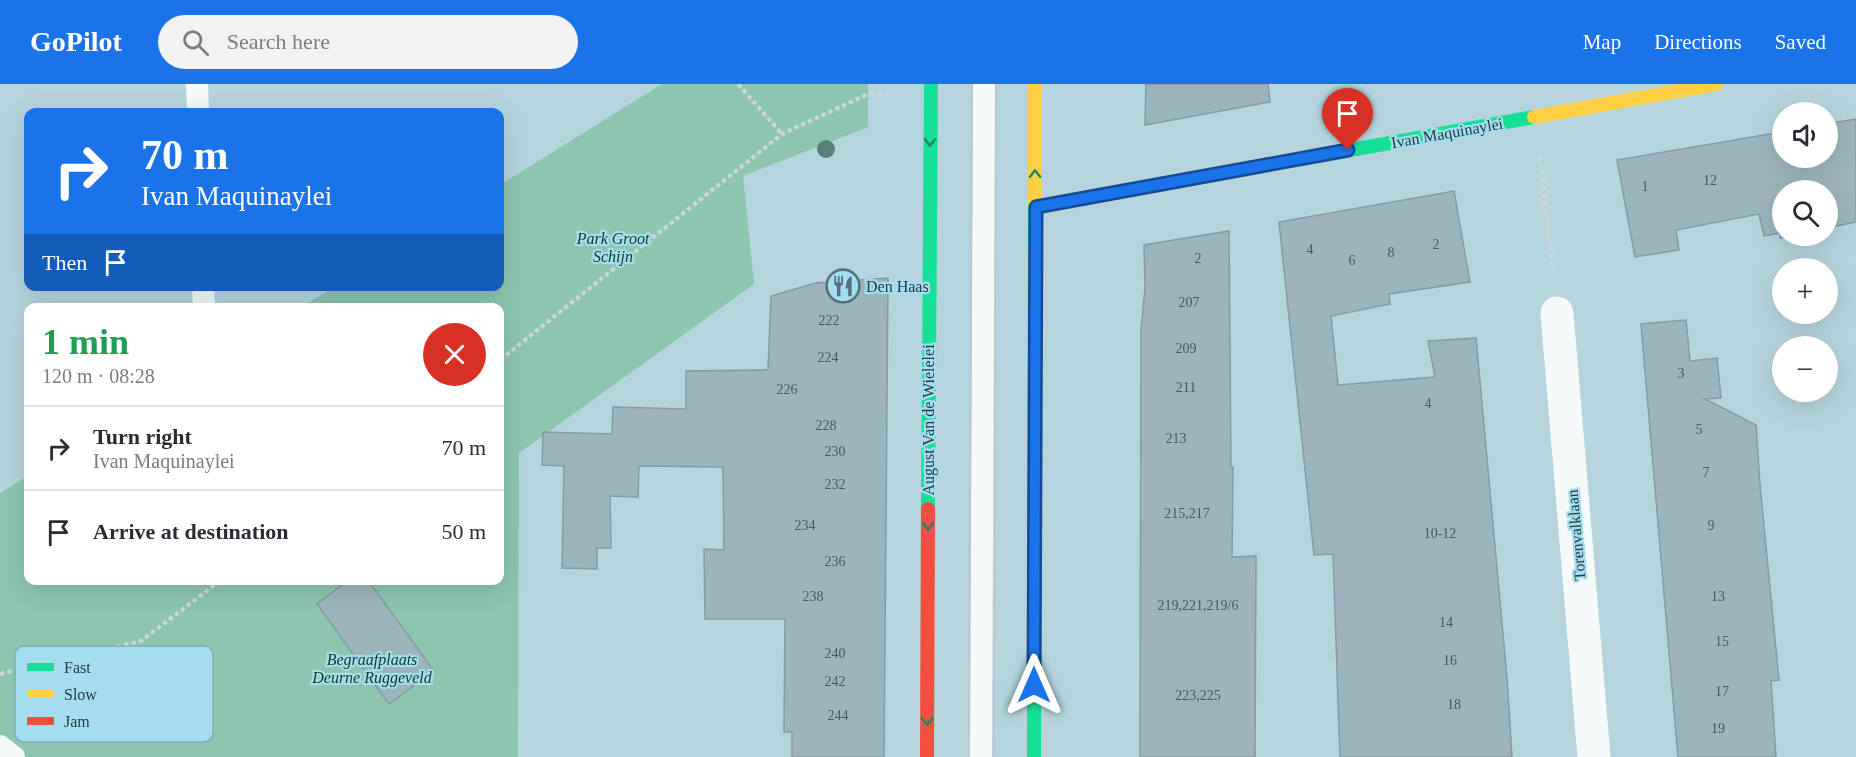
<!DOCTYPE html>
<meta charset="utf-8">
<style>
:root{--surface:#fff;--page:#f2f2f3;--text:#2b2b33;--muted:#7c7c81;--line:#e1e1e2;--accent:#1a73e8}
body{margin:0;font-family:Georgia,serif;background:var(--page);color:var(--text);height:100vh;display:flex;flex-direction:column;font-size:22px;white-space:nowrap}
*{box-sizing:border-box;margin:0}
p{font-size:20px;color:var(--muted)}
.icon{flex:none;width:33px;height:33px;fill:none;stroke:currentColor;stroke-width:2;stroke-linecap:round;stroke-linejoin:round}
.map{position:relative;flex:1;overflow:hidden}
.details{position:absolute;left:24px;top:219px;width:480px;height:282px;display:flex;flex-direction:column;background:var(--surface);border-radius:12px;box-shadow:0 6px 24px #0002}
.details>*{flex:none}
.top-card{position:absolute;left:24px;top:24px;width:480px;height:183px;border-radius:12px;box-shadow:0 6px 24px #0002;background:#1a73e8;color:#fff;overflow:hidden}
.tools{position:absolute;left:1772px;top:18px;display:grid;gap:12px}
.tools a{display:grid;place-items:center;width:66px;height:66px;border-radius:50%;background:var(--surface);box-shadow:0 6px 24px #0002;font-size:30px}
.pin{position:absolute;display:grid;place-items:center;width:51px;height:51px;color:#fff;margin:-62px -26px;border-radius:50% 50% 50% 0;rotate:-45deg;box-shadow:0 0 6px #0007}
.pin .icon{rotate:45deg}
.me{position:absolute;width:66px;margin:-33px;rotate:0deg;stroke-linejoin:round;filter:drop-shadow(0 0 4px #0008)}
.turn{display:flex;align-items:center;gap:21px;height:126px;padding:0 18px;font-size:27px}
.turn .icon{width:78px;height:78px;stroke-width:2.5}
.turn b{display:block;font-size:42px;line-height:51px}
.then{display:flex;align-items:center;height:57px;padding:0 18px;background:#0003;gap:12px;font-size:22px}
.round{display:grid;place-items:center;flex:none;width:63px;height:63px;border-radius:32px;background:var(--page)}
.summary{display:flex;align-items:center;justify-content:space-between;height:102px;padding:0 18px}
h1{font-size:36px;font-weight:700;line-height:45px;color:#1e9e55}
ul{padding:0;list-style:none}
li{display:flex;align-items:center;gap:18px;height:84px;padding:0 18px;border-top:2px solid var(--line)}
li div{flex:1}
li b{display:block;font-size:22px}
li em{font-style:normal}
header{display:flex;align-items:center;gap:36px;box-sizing:border-box;height:84px;padding:0 30px;background:var(--accent);color:#fff}
header strong{font-size:28px}
nav{display:flex;gap:33px;margin-inline-start:auto;font-size:21px}
.search{width:420px;height:54px;background:var(--page);display:flex;align-items:center;gap:15px;box-sizing:border-box;padding:0 21px;border-radius:33px;color:var(--muted);font-size:22px}
.map>svg:first-child{display:block}
.green{fill:#8dc5b0}
.building{fill:#9cb5bd;stroke:#849ca3;stroke-width:1.5}
.lines{fill:none;stroke-linecap:round;stroke-linejoin:round}
.path{stroke:#cbd6d9;stroke-width:4;stroke-dasharray:4.5 3;stroke-linecap:butt}
.lane{stroke:#f4f9fa;stroke-width:22}
.street{stroke:#f4f9fa;stroke-width:33}
.fast{stroke:#16e098;stroke-width:14}
.slow{stroke:#ffcf43;stroke-width:14}
.jam{stroke:#f24e42;stroke-width:14}
.tram{stroke:#bcc5c7;stroke-width:1.5}
.tree{fill:#598178}
.oneway{stroke:#1e8669}
.route-casing{stroke:#114b97;stroke-width:15}
.route{stroke:#1a73e8;stroke-width:10}
.labels{text-anchor:middle;dominant-baseline:central;stroke-width:4.5;stroke-linejoin:round;paint-order:stroke}
.number-label{font-size:14px;fill:#435a62}
.street-label{font-size:16px;fill:#253c43;stroke:#a4deee}
.park-label{font-size:16px;font-style:italic;fill:#0e3d25;stroke:#a4deee}
.poi-label{font-size:16px;fill:#253c43;stroke:#a4deee;text-anchor:start}
.key{fill:#a4deee;stroke:#7eadbb;stroke-width:1.5}
.key-label{font-size:16px;fill:#253c43}
</style>
<header>
<strong>GoPilot</strong>
<div class="search"><svg class="icon" aria-label="search" viewBox="0 0 24 24"><circle cx="10" cy="10" r="6"/><path d="M15 15l6 6"/></svg>Search here</div>
<nav><a>Map</a><a>Directions</a><a>Saved</a></nav>
</header>
<div class="map">
<svg width="1856" height="673" viewBox="0 0 1856 673">
<rect width="100%" height="100%" fill="#b5d4dd"/>
<polygon class="green" points="662,0 868,0 868,43 743,92 754,200 519,369 518,673 0,673 0,409 28,392 28,496 500,496 500,224 301,223 335,203 500,202 500,101"/>
<g class="building">
<polygon points="1146,0 1268,0 1270,18 1145,41"/>
<polygon points="1856,35 1856,138 1827,144 1827,106 1782,106 1782,152 1790,152 1780,154 1780,149 1764,152 1759,130 1676,146 1679,166 1635,173 1617,76 1782,48 1782,74 1827,74 1827,40"/>
<polygon points="1454,107 1470,198 1389,210 1390,220 1331,232 1338,301 1435,293 1428,257 1476,254 1507,594 1512,673 1340,673 1333,470 1314,471 1279,138"/>
<polygon points="1229,147 1231,384 1233,383 1232,473 1256,472 1255,673 1140,673 1141,245 1145,205 1144,161"/>
<polygon points="888,194 884,673 792,673 792,648 784,648 785,535 705,535 704,465 724,466 723,383 639,382 638,413 610,412 611,464 597,464 597,485 562,484 564,382 542,381 543,348 612,350 613,323 686,325 686,287 768,286 771,212 816,199"/>
<polygon points="1686,236 1690,277 1717,274 1721,314 1705,315 1756,341 1760,401 1779,596 1771,597 1776,673 1678,673 1641,240"/>
<polygon points="348,496 368,496 434,587 389,620 317,520"/>
</g>
<g class="lines">
<g class="path">
<polyline points="738,0 782,50"/>
<polyline points="1540,72 1553,190"/>
<polyline points="500,276 782,50 868,10 892,10"/>
<polyline points="0,590 141,557 221,496"/>
</g>
<g class="lane">
<polyline points="197,0 198,28"/>
<polyline points="203,202 204,224"/>
<polyline points="0,662 14,673"/>
<polyline points="981,673 984,0"/>
</g>
<polyline class="street" points="1557,229 1594,673"/>
<g class="fast">
<polyline points="1257,83 1534,33"/>
<polyline points="928,425 931,0"/>
<polyline points="1034,673 1035,119"/>
</g>
<g class="slow">
<polyline points="1534,33 1716,0"/>
<polyline points="1035,119 1035,0"/>
</g>
<g class="jam">
<polyline points="1036,123 1257,83"/>
<polyline points="927,673 928,425"/>
</g>
<g class="tram">
<polyline points="969,673 972,0"/>
<polyline points="994,673 996,0"/>
</g>
</g>
<circle class="tree" cx="826" cy="65" r="9"/>
<defs><path id="oneway-chevron" d="M-2-3.5L2.5 0L-2 3.5" fill="none" stroke-width="1.6" stroke-linecap="round" stroke-linejoin="round" transform="scale(1.5)"/></defs>
<g class="oneway">
<use href="#oneway-chevron" transform="translate(930 58) rotate(91)"/>
<use href="#oneway-chevron" transform="translate(1035 90) rotate(-91)"/>
<use href="#oneway-chevron" transform="translate(928 442) rotate(90)"/>
<use href="#oneway-chevron" transform="translate(927 637) rotate(90)"/>
</g>
<g class="lines">
<defs>
<polyline id="route" points="1034,601 1036,123 1348,66"/>
</defs>
<use href="#route" class="route-casing"/>
<use href="#route" class="route"/>
</g>
<defs>
<symbol id="restaurant-ring" viewBox="-11 -11 22 22"><circle r="9.5" fill="#a4deee" stroke="#577179" stroke-width="1.5"/><path d="M-5-6h1v4h1v-4h1v4h1v-4h1v5L-1.5 .5V6h-2V.5L-5-1ZM5-6V6H3V1.5H1.5Q1.5-4 5-6Z" fill="#577179"/></symbol>
</defs>
<g fill-rule="evenodd">
<use href="#restaurant-ring" x="824" y="183" width="38" height="38"/>
</g>
<g class="labels">
<g class="number-label">
<text x="1710" y="96">12</text>
<text x="1645" y="102">1</text>
<text x="1436" y="160">2</text>
<text x="1310" y="165">4</text>
<text x="1391" y="168">8</text>
<text x="1198" y="174">2</text>
<text x="1352" y="176">6</text>
<text x="1189" y="218">207</text>
<text x="829" y="236">222</text>
<text x="1186" y="264">209</text>
<text x="828" y="273">224</text>
<text x="1681" y="289">3</text>
<text x="1186" y="303">211</text>
<text x="787" y="305">226</text>
<text x="1428" y="319">4</text>
<text x="826" y="341">228</text>
<text x="1699" y="345">5</text>
<text x="1176" y="354">213</text>
<text x="835" y="367">230</text>
<text x="1706" y="388">7</text>
<text x="835" y="400">232</text>
<text x="1187" y="429">215,217</text>
<text x="805" y="441">234</text>
<text x="1711" y="441">9</text>
<text x="1440" y="449">10-12</text>
<text x="835" y="477">236</text>
<text x="813" y="512">238</text>
<text x="1718" y="512">13</text>
<text x="1198" y="521">219,221,219/6</text>
<text x="1446" y="538">14</text>
<text x="1722" y="557">15</text>
<text x="835" y="569">240</text>
<text x="1450" y="576">16</text>
<text x="835" y="597">242</text>
<text x="1722" y="607">17</text>
<text x="1198" y="611">223,225</text>
<text x="1454" y="620">18</text>
<text x="838" y="631">244</text>
<text x="1718" y="644">19</text>
</g>
<g class="street-label">
<text transform="translate(1447 49) rotate(-10)">Ivan Maquinaylei</text>
<text transform="translate(928 336) rotate(-90)">August Van de Wielelei</text>
<text transform="translate(1576 451) rotate(-95)">Torenvalklaan</text>
</g>
<g class="park-label">
<text x="613" y="154">Park Groot<tspan x="613" dy="18">Schijn</tspan></text>
<text x="372" y="575">Begraafplaats<tspan x="372" dy="18">Deurne Ruggeveld</tspan></text>
</g>
<g class="poi-label">
<text x="866" y="202">Den Haas</text>
</g>
</g>
<rect x="15" y="562" width="198" height="96" rx="9" class="key"/>
<rect x="27" y="579" width="27" height="8" fill="#16e098"/>
<rect x="27" y="606" width="27" height="8" fill="#ffcf43"/>
<rect x="27" y="633" width="27" height="8" fill="#f24e42"/>
<g class="key-label">
<text x="64" y="589">Fast</text>
<text x="64" y="616">Slow</text>
<text x="64" y="643">Jam</text>
</g>
</svg>
<div class="tools">
<a><svg class="icon" aria-label="sound" viewBox="0 0 24 24"><path d="M4 9h4l5-4v14l-5-4H4zM17 9q2 3 0 6"/></svg></a>
<a><svg class="icon" aria-label="search" viewBox="0 0 24 24"><circle cx="10" cy="10" r="6"/><path d="M15 15l6 6"/></svg></a>
<a>+</a>
<a>−</a>
</div>
<div class="pin" style="left:1348px;top:66px;background:#d93025"><svg class="icon" aria-label="arrive" viewBox="0 0 24 24"><path d="M6 21V4h12l-3 4 3 4H6"/></svg></div>
<svg class="me" style="left:1034px;top:601px" viewBox="-20 -20 40 40"><path d="M0-17L14 15 0 8-14 15z" fill="#1a73e8" stroke="#fff" stroke-width="4"/></svg>
<div class="top-card">
<div class="turn"><svg class="icon" aria-label="right" viewBox="0 0 24 24"><path d="M7 20v-9h11M14 6l5 5-5 5"/></svg><div><b>70 m</b>Ivan Maquinaylei</div></div>
<div class="then">Then<svg class="icon" aria-label="arrive" viewBox="0 0 24 24"><path d="M6 21V4h12l-3 4 3 4H6"/></svg></div>
</div>
<section class="details">
<div class="summary"><div><h1>1 min</h1><p>120 m · 08:28</p></div><a class="round" style="background:#d93025;color:#fff"><svg class="icon" aria-label="close" viewBox="0 0 24 24"><path d="M6 6l12 12M18 6L6 18"/></svg></a></div>
<ul>
<li><svg class="icon" aria-label="right" viewBox="0 0 24 24"><path d="M7 20v-9h11M14 6l5 5-5 5"/></svg><div><b>Turn right</b><p>Ivan Maquinaylei</p></div><em>70 m</em></li>
<li><svg class="icon" aria-label="arrive" viewBox="0 0 24 24"><path d="M6 21V4h12l-3 4 3 4H6"/></svg><div><b>Arrive at destination</b></div><em>50 m</em></li>
</ul>
</section>
</div>
